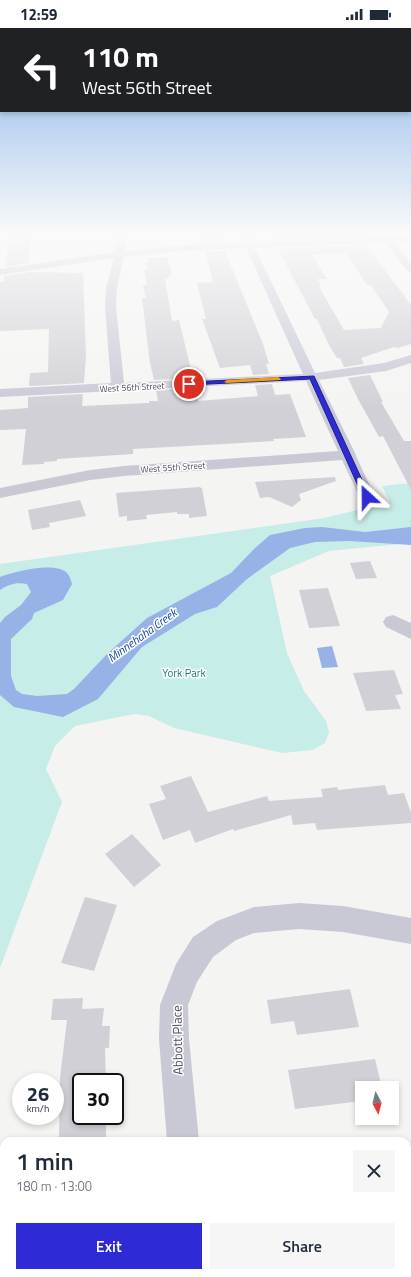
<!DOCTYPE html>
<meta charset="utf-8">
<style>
:root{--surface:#fff;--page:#f6f6f7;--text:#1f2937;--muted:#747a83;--accent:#2e2bd6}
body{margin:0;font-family:"Titillium Web",sans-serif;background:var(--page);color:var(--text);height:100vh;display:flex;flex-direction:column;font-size:15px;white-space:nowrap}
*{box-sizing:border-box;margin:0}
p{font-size:13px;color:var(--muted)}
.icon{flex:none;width:22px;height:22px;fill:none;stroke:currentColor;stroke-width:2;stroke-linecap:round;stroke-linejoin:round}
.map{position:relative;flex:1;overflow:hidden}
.side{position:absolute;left:0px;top:1109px;width:411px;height:140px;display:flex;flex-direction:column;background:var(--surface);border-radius:12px 12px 0 0;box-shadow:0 2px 6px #0003}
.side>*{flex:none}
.guide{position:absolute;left:0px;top:0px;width:411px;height:84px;box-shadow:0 2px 6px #0003;background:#202124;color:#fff;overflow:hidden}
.needle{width:26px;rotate:173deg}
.tools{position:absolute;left:355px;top:1053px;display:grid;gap:8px}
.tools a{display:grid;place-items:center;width:44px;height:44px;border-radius:0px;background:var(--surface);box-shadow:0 2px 6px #0003;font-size:20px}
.speed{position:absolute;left:12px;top:1045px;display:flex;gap:8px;font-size:20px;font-weight:700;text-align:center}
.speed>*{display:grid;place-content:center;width:52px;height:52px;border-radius:50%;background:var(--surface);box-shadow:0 2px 6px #0003;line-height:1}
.speed small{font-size:10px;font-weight:400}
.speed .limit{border:2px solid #111;border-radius:6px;background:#fff;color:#111}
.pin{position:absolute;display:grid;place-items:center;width:34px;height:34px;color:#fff;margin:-17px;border:2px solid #fff;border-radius:50%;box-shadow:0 1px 4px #0007}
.me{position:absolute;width:44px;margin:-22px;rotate:336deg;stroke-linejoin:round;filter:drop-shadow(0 0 3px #0008)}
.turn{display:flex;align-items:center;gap:14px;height:84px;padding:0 16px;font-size:18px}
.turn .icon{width:52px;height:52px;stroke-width:2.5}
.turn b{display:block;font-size:28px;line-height:34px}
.round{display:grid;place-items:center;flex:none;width:42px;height:42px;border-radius:0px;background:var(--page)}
.summary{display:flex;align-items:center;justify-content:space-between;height:68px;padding:0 16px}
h1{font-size:24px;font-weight:600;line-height:30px}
.cta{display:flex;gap:8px;margin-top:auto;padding:8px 16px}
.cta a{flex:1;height:46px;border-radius:0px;background:var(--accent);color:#fff;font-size:16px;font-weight:600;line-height:46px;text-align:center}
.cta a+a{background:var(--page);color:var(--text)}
.status{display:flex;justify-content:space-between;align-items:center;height:28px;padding:0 20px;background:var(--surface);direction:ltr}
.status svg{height:11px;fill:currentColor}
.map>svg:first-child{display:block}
.green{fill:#c6ede7}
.water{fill:#97b2e6}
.building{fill:#d1d0d6;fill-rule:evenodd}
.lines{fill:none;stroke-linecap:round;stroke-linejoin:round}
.street{fill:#c8c9d5;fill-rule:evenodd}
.route{fill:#2e2bd6;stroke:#1e1c8b}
.slow{fill:#f59e0b}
.labels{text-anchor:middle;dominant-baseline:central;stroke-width:3;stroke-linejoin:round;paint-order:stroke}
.far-street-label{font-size:9px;fill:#4c4d5f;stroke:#fff}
.park-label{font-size:11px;fill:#207c78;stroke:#fff}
.water-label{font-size:12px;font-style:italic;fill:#1947a4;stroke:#fff}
.near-street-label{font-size:13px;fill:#4c4d5f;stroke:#fff}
</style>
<div class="status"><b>12:59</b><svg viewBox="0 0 49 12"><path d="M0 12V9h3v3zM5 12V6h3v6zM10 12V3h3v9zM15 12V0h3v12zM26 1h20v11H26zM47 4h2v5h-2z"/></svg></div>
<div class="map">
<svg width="411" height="1249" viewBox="0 0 411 1249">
<rect width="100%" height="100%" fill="#f4f4f3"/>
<polygon class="green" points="411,455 411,515 329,523 270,548 287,625 304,663 326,693 329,704 325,715 313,722 282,725 174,700 149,688 134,686 75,698 55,718 46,741 62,774 0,940 0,536 324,490 390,474 382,458"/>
<g class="water">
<path d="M322,499l43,5 46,-5v18l-62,-4 -34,1 -25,6 -43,31 -30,28 -22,7 -53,33 -44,52 -35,18 -49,-10 -14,-12v-72l5,-6 16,-12 10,-13 -4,-8c-11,-2 -18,0 -27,6v-13c14,-5 55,-16 67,-4 3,3 4,8 5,11l-9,16 -29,13 -2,6 -21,20v37l5,14 6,4 15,2 30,-2 7,-5 33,-35 40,-36 84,-45 23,-24 16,-14 35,-7z"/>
<polygon points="332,618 338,639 322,640 317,620"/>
</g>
<g class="building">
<polygon points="10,207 30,207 29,235 5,239"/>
<polygon points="272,207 359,207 360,208 274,212"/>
<polygon points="201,208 220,208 222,214 203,215"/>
<path d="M366,217l45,60v39l-13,4 -4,-1 -33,11 3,6 -20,3 -4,-9h-3l-7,-11 -13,-28h-2l-37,-70zM346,225l21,32h4l18,27 -8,16 -37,2 -25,-43h2l-3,-8h9l-15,-24z"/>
<polygon points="205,223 225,223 263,316 269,336 266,336 269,346 253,347 250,337 220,340 202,291 206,291 197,255 213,254"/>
<polygon points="167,229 172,247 168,248 169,250 165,251 172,293 179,292 193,350 154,352 150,335 142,270 146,270 143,257 147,257 144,242 148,242 146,234 149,234 148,230"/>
<polygon points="31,244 83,245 86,329 84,355 29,358 30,345 48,344 49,301 0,303 0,254 4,254 4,248"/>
<polygon points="370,347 383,374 381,374 404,413 411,413 411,462 383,408 379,409 358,371 348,350"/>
<polygon points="272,356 275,367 290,366 306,409 273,411 274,413 241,415 133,421 133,426 57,431 57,433 44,434 44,436 22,437 26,401 0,402 0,382 28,380 28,369 83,366 82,378 149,375 149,373 158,373 156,362 195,360 198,373 258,368 255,357"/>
<polygon points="335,449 336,453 299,466 301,472 292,479 269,469 260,470 255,454"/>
<polygon points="199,459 202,460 207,488 189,490 189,486 177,486 177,484 146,487 147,491 127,493 127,488 119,489 116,465"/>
<polygon points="80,472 86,488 49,495 50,499 32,502 28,482"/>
<polygon points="370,533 377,550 356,551 350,535"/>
<polygon points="328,560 340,598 309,600 299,562"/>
<polygon points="394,642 403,666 395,667 401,681 366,683 353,645"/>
<polygon points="191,748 208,784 267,768 269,773 323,769 321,761 337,759 338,762 385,757 388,767 404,765 411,785 411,795 317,802 315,795 293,797 291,787 234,803 233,801 195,815 190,802 163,812 149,776 166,771 160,758"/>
<polygon points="132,806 161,837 134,859 105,826"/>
<polygon points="85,869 117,877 94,943 61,935"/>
<polygon points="350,961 359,999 297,1007 294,993 271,996 267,972"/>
<polygon points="83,970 82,981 104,980 102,998 110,998 109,1020 105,1020 106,1054 81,1054 81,1088 106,1088 106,1113 59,1113 60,1050 67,992 51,992 53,971"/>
<polygon points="375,1031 382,1060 362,1060 362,1073 295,1081 288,1042"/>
</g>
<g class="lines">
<g class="street">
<path d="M116,207h10l-1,16 59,-6 59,-2 -2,-8h8l4,7 127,-5 -1,-2 32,1v6l-16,1 16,19v9l-4,-1 -22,-27 -130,5 60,125 69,-10 27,-8v8l-25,8 -67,9 37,75v1l19,41 -2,3 -6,2 -6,-2 -19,-40 -218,16 -34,4 -90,18v-10l90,-18 34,-4 214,-15 -32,-70 -306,16v-8l111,-6 -6,-76 1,-19 8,-30 -114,17v-6l115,-17zM246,220l57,126 -179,9 -8,-76 1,-19 7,-31 60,-6z"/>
<polygon points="393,587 411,595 411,611 386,599 383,594 386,589"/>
<polygon points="299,875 343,878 411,890 411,916 343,904 299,901 254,905 236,912 213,929 197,954 188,977 189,1011 199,1113 167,1113 159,1011 160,977 176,936 193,909 217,893 254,879"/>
<polygon points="177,1245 213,1245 214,1249 178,1249"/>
</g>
</g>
<linearGradient id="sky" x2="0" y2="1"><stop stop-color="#87b3e7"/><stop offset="0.54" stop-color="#fafafa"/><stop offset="1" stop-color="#fafafa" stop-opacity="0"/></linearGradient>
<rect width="411" height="382" fill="url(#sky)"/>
<polygon class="route" points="314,348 370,469 369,470 363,469 310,351 189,357 186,356 189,354"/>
<polygon class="slow" points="278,349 281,351 280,352 227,355 224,354 227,352"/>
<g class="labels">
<g class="far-street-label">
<text transform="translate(132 359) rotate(-3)">West 56th Street</text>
<text transform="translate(173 439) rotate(-4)">West 55th Street</text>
</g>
<g class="park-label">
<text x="184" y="645">York Park</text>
</g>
<g class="water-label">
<text transform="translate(142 607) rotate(-36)">Minnehaha Creek</text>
</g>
<g class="near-street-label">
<text transform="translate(177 1012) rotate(-91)">Abbott Place</text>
</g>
</g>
</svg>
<div class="tools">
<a><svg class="needle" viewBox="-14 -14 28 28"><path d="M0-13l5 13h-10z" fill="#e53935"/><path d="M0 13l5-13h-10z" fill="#747a83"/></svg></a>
</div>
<div class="speed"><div>26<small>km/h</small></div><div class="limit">30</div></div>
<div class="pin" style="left:189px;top:356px;background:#d93025"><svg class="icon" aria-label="arrive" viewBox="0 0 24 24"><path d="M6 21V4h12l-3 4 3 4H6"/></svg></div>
<svg class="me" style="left:367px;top:469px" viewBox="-20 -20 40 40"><path d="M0-17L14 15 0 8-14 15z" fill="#2e2bd6" stroke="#fff" stroke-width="4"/></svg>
<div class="guide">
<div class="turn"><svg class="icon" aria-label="left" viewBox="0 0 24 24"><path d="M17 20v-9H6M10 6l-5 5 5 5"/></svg><div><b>110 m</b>West 56th Street</div></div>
</div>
<section class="side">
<div class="summary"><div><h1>1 min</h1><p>180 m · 13:00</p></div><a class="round"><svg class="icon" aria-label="close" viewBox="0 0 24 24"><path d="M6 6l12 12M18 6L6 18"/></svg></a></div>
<div class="cta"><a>Exit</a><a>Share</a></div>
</section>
</div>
